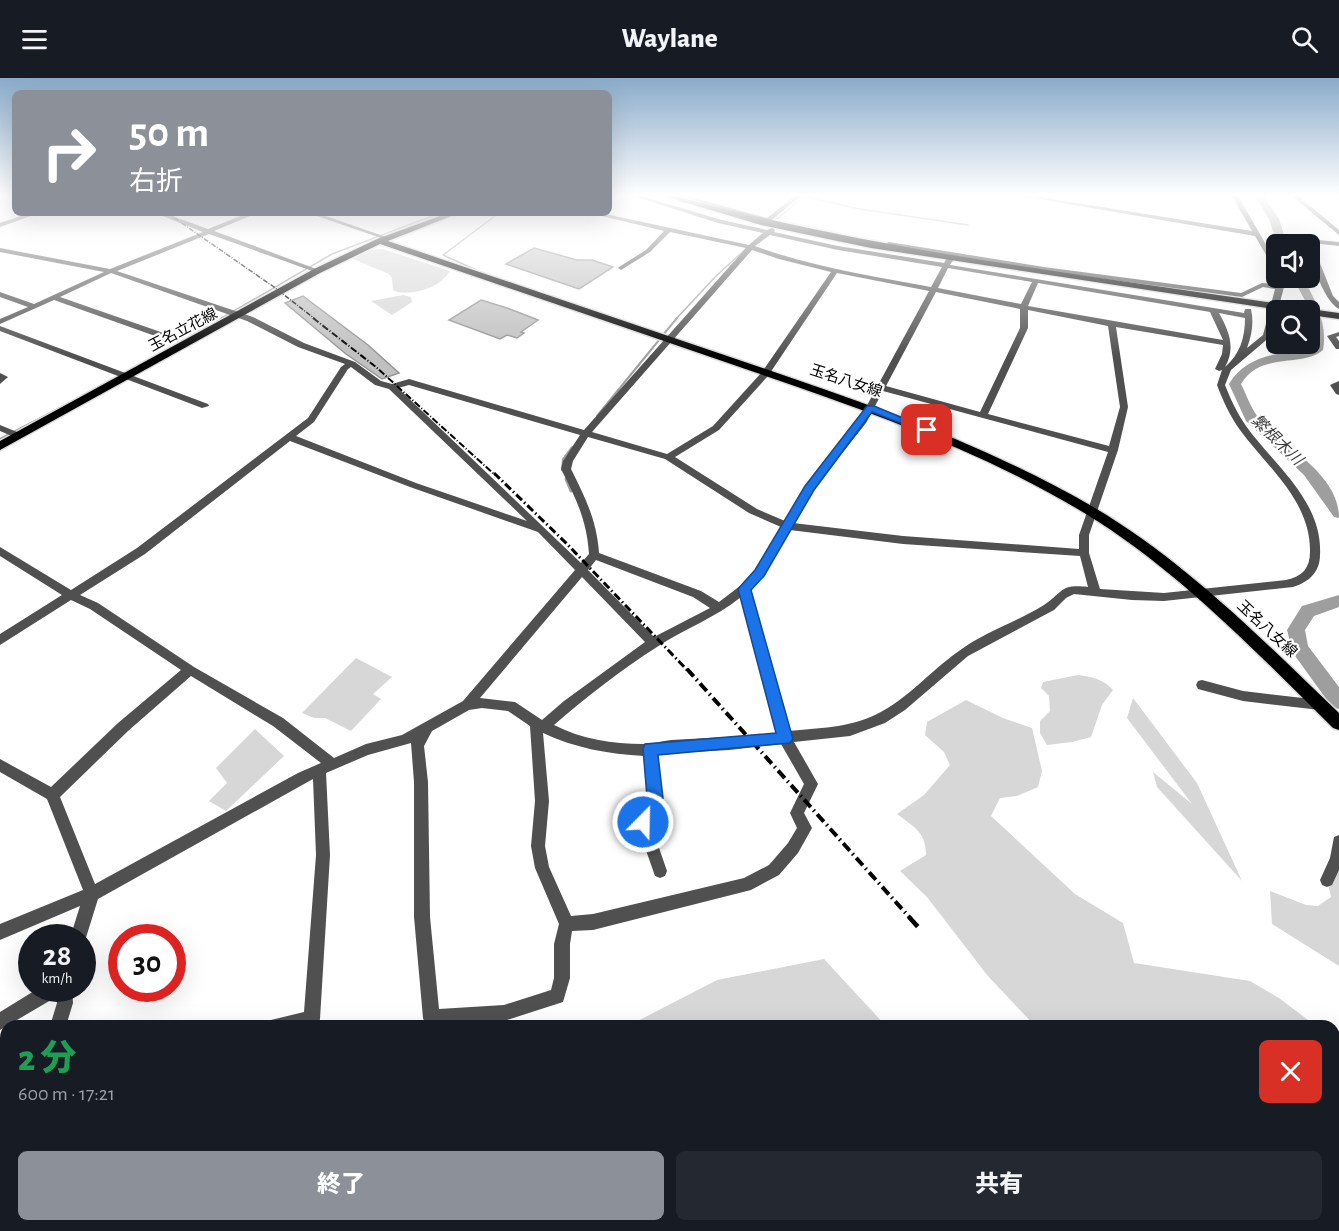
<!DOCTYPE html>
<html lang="ja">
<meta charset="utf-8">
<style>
:root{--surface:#171b24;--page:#242831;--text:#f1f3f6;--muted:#9ea1a6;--accent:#8c9099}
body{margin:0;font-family:"Alegreya Sans","Noto Sans JP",sans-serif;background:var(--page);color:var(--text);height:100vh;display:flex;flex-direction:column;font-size:22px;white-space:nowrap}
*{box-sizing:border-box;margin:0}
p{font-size:20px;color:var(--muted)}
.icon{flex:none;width:33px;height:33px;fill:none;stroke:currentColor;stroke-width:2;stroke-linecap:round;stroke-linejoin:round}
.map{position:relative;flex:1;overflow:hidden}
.details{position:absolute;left:0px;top:942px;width:1340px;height:212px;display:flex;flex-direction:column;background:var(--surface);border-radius:18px 18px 0 0;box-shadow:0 6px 24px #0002}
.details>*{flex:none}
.top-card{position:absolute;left:12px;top:12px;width:600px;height:126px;border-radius:9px;box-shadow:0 6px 24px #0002;background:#8c9099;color:#fff;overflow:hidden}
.tools{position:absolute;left:1266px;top:156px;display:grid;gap:12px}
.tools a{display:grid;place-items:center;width:54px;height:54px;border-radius:9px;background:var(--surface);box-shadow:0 6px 24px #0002;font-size:30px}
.speed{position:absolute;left:18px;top:846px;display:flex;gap:12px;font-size:30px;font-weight:700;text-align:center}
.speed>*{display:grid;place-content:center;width:78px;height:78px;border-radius:50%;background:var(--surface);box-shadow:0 6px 24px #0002;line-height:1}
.speed small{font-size:15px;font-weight:400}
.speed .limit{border:9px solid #d22;background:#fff;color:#111}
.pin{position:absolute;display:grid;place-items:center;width:51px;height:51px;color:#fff;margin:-26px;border-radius:12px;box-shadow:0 3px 9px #0006}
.me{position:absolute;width:66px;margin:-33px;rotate:23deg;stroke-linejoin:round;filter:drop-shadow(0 0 4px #0008)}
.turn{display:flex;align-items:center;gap:21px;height:126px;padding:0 18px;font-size:27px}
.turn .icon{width:78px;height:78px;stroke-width:2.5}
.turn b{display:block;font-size:42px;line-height:51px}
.round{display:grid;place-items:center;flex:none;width:63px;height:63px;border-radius:9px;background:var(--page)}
.head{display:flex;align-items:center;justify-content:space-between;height:102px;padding:0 18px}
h1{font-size:36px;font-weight:800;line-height:45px;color:#1e9e55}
.action{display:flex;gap:12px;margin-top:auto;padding:12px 18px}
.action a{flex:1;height:69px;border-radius:9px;background:var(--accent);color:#fff;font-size:24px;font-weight:800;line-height:69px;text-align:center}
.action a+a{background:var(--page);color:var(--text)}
header{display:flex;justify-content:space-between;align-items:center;height:78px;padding:0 18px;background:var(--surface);font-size:27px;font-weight:800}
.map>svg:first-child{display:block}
.green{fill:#d7d7d7}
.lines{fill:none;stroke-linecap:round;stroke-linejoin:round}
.stream-far2{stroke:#9e9e9e;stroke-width:1.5}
.stream-far1{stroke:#9e9e9e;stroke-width:2}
.stream{stroke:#9e9e9e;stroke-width:3}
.river{fill:#9e9e9e;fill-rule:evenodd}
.building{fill:#c0c0c0;stroke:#949494;stroke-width:1.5}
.major-casing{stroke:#dbdbdb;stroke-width:3}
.highway-casing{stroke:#dbdbdb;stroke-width:3}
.minor{fill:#505050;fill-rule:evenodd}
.major{fill:#000;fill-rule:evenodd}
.highway{fill:#000;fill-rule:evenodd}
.rail-far4{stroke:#000;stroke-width:1.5;stroke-dasharray:5 1.5 1 1.5;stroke-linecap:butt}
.rail-far3{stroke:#000;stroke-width:2;stroke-dasharray:7 2 1 2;stroke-linecap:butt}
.rail-far2{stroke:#000;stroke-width:3;stroke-dasharray:8 3 1.5 3;stroke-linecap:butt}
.rail-far1{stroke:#000;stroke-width:4;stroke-dasharray:10 4 1.5 4;stroke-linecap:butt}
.rail{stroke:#000;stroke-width:4.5;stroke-dasharray:13 4.5 2 4.5;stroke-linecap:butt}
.route{fill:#1a73e8;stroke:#114b97;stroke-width:1.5}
.labels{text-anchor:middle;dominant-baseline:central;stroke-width:4.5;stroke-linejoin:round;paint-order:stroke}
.far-street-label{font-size:15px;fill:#000;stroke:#fff}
.far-water-label{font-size:16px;font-style:italic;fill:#3f3f3f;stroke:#fff}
</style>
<header><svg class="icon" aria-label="menu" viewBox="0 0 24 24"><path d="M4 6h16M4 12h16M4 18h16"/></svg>Waylane<svg class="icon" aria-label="search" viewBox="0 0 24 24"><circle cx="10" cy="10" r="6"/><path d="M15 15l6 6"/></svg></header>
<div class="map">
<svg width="1339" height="1153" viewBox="0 0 1339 1153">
<rect width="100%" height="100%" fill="#fff"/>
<g class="green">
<path d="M383,171l67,22c-11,17 -34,24 -53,21l-4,-2 -1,-12 -3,-4 -36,-15 17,-9z"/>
<polygon points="403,217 411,219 412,224 392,237 371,223"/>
<polygon points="356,580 392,599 373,616 381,621 351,653 325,640 314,640 302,635"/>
<path d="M1078,597c15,2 25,4 35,15l-11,15 -11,32 -19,5 -25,3 -7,-12v-12l10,-10 -1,-15 -8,-8 2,-6z"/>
<polygon points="1133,620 1197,705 1242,803 1157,709 1153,694 1192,726 1127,640"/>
<path d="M966,622l37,18 29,10 10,43 -4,16 -21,9 -17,2 -9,18 84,78 48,29 11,40 116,18 29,17 37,28h-281l-48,-51 -60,-78 -27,-26 26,-16c0,-23 -12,-28 -29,-41l27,-19 26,-30 -6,-13 -19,-17 2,-13z"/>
<polygon points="255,651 284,678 226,733 209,723 227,705 216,690"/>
<polygon points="1339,764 1339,888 1272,846 1270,813 1306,827 1318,828 1331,819 1327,802"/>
<polygon points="824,881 886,948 628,948 717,902"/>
<polygon points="1334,955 1339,956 1339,1153 1225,1153 1220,1148 1334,1148"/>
<polygon points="239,1148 1023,1148 1026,1153 229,1153"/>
</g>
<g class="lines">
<g class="stream-far2">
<polyline points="803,118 859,131 968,147"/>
<polyline points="776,142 804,118"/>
<polyline points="474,191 443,177 499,135"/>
<polyline points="220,241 332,176 440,135"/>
<polyline points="676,241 716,198 761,157"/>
</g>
<g class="stream-far1">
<polyline points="179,265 222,240"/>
<polyline points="105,306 139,287"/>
<polyline points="597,338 677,240"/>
<polyline points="0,361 62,329"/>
<polyline points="562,392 563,381 572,369"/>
</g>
<polyline class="stream" points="566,401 571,413"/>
<g class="river">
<polygon points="1255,118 1263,118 1279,141 1287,166 1277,166 1269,141"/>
<path d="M1293,200h10c12,21 25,46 20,72 -21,18 -62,1 -82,34 5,10 10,24 17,33 26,31 81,56 81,101l-5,-1 -30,-42 -58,-54 -17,-37c18,-30 51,-30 82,-36l-1,-38z"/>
<polygon points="1339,517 1339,529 1314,538 1305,552 1308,568 1339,609 1339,631 1332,629 1293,575 1287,552 1302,528"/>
</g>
</g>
<g class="building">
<polygon points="534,170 577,182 592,182 613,189 579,211 506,186"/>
<polygon points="303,218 368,267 399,295 382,301 346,276 285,225"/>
<polygon points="481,222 507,230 538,242 521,254 524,255 517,260 507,257 500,261 449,242"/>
</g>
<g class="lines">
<defs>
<path id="major" d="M448,135h11l-71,28c116,39 232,79 348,118 123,42 246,83 359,149 91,54 168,132 244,205v17l-6,-2c-77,-76 -154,-157 -247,-214 -110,-67 -233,-108 -355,-150 -117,-40 -234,-80 -351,-120l-60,29 -320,177v-9l314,-172 63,-30z"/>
<g id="highway">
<path d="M663,118h13c204,56 415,79 624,111l6,3h-25l-410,-62 -110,-23z"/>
<polygon points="1310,231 1339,235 1339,241 1310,237 1310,232 1305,232"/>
</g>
</defs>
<use href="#major" class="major-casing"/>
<use href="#highway" class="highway-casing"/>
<g class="minor">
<path d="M633,118h8l81,24 45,10 5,-2 3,2 -1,2 64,14 106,17 4,-7 -62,-12 3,-2 155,25 197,26 21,-10 14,1 2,-6h6v9l-13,49 -40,34 -6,15c6,15 12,28 21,41 28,39 77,75 74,129 0,17 -11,27 -27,32l-129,14 -32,-1 -58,-6 -8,4 -12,12 -86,46 -63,54 -20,13 -35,13 -56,6 24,42 -14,29 8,15 -14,25 -19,22 -28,15 -158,40 -21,1 -2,13v34l-7,24 -59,19 -74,5 -5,-2 -2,-6 -9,-101v-135l-3,-39 -43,12 -42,18 4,82 -10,164 -2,6 -49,1 2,-6 33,-8 12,-157 -3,-76 -215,120 -14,45 -2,-6h-12l10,-32 -80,34v-16l83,-34 -36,-91 -47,-27v-13l51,28 67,-64 63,-53 -91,-61 -19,-9 -71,45v-11l62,-39 -62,-39v-9l71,43 66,-42 171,-130 33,-51 4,-3 -47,-17 -51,-26 -136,-48 -51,24 118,41v4h-6l-118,-42 -54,24v-5l28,-12 -28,-10v-5l34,12 70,-32 -104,-20v-4l110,21 93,-37 -48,-19h9l44,16 40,-16h9l-43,18 105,39v2h-4l-106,-38 -92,37 136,46 51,26 51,19 26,19 11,3 17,-5 175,51 162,-182 -76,-16 -20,20 -29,18 -3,-2 1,-1 27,-17 18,-19 -75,-18h12l148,32 14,-12 -45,-10zM770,157l68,15 104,17 -11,20c-59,-11 -119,-20 -176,-41zM752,172l27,9 52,13 -69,100 -49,54 -46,28 -75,-22zM955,179l89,14 198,26 21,-10 12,2 -12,46 -16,13c5,-13 7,-26 4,-39h-6l-1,4 -294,-48zM948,190l84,14 -11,22 -83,-16zM837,195l92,18 -71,131 -52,64 -21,35 -28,-12 -82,-52 44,-27 49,-54zM1038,205l172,29 13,28 -195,-34zM936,214l84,17v19l-40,84 -94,-26zM1028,232l80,16 12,81 -11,39 -121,-32 40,-86zM1219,235l26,5c0,20 -5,36 -20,49 11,-19 4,-36 -6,-54zM1116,249l107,18 -1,9 -7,15 4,2 3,-1 -5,15c6,16 13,31 23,45 27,37 71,71 70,122 0,16 -8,25 -24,28l-122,13 -64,-4 -11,-36v-18l29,-85 10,-43zM351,289l24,18 14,4 138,132 -111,-38 -120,-47 18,-14 34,-53zM409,307l171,50 -17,26 -2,8c15,29 26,52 28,85l-8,9 -183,-175zM883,313l225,61 -29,83v14l-176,-13 -110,-13 20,-33 53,-67zM588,359l77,22 84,54 32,14 -26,43 -15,16 -21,16 -18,-11 -102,-38c-2,-32 -14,-56 -28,-84l2,-8zM290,363l120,46 128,45 37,38 -112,131 -61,34 -36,9 -32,14 -51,-40 -89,-51 -96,-64 -18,-8 65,-41zM790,452l113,14 177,12 8,31c-29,-3 -24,5 -44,18 -27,17 -60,27 -85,46 -29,20 -52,49 -84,64 -27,13 -57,13 -86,16l-39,-141 13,-14zM596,482l97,37 17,11 -56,29 -66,-67zM582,499l63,65 -81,59 -22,19 -27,-18 -35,-4zM741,519l36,136c-36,4 -71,5 -106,7 -9,1 -18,4 -28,4 -30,0 -62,-5 -89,-19 31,-27 68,-56 103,-78 27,-18 58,-29 84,-50zM191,598l82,50 48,37 -23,10 -203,111 -35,-87 68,-66zM482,630l26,3 22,15 5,75 -4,45 4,22 24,56 -5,20v34l-3,12 -47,15 -65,4 -9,-92 -2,-135 -4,-36 8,-15 37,-21zM543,655c32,15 65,21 101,23l4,42 -12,24 19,54 5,2 5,-2 2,-5 -17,-49 12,-24 -5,-44 72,-4 52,-6 23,40 -14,29 7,15 -9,15 -19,22 -25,13 -151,36 -22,2 -22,-49 -4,-21 4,-45z"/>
<polygon points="679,118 687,118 767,140 795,118 801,118 769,144"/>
<polygon points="1021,118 1033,118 1252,153 1232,118 1238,118 1276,184 1276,191 1273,189 1255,158"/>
<polygon points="1292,118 1298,118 1339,152 1339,157"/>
<polygon points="30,135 39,135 0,149 0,145"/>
<polygon points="308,135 317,135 389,160 384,161"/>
<path d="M1308,161l31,3v4l-27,-3 21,53 6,6v7c-15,-8 -29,-48 -29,-65h-4l-1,-3z"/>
<polygon points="0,248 208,326 209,328 202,330 0,253"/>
<polygon points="1339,254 1339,258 1336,259 1339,263 1339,271 1336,271 1327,258"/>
<polygon points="0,295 8,299 0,306"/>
<polygon points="1339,303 1339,317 1336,316 1330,307"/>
<polygon points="0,347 22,356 24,358 19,361 0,353"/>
<polygon points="1202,602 1243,613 1320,622 1324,623 1326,627 1324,631 1320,632 1243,623 1198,611 1196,607 1198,603"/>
<polygon points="1339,757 1339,792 1332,807 1327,809 1322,807 1320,802 1330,780 1334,759"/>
<polygon points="39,910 72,910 73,925 66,948 50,948 57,925 56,919 0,952 0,934"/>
<polygon points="6,1047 6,1099 0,1101 0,1049"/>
</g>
<use href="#major" class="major"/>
<use href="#highway" class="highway"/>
<polyline class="rail-far4" points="167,135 274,209 315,241"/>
<polyline class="rail-far3" points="313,240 376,289 495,397"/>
<polyline class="rail-far2" points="494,395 567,466 688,593"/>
<polyline class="rail-far1" points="687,591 911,841"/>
<polyline class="rail" points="909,839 919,850"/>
</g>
<linearGradient id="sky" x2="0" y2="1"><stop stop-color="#8aabca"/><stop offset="0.42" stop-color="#fff"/><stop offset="1" stop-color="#fff" stop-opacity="0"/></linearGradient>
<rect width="1339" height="279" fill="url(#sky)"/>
<polygon class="route" points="867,328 874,328 932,352 923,354 872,334 814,412 764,498 751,512 793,661 790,665 658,677 663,720 649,749 643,751 638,749 635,744 647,719 643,671 645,666 776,655 738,511 755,492 805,408"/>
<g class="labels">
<g class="far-street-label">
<text transform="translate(183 252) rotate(-28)">玉名立花線</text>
<text transform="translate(846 303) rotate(18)">玉名八女線</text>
<text transform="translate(1267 551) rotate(43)">玉名八女線</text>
</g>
<g class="far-water-label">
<text transform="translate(1277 362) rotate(44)">繁根木川</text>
</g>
</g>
</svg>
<div class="tools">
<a><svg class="icon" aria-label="sound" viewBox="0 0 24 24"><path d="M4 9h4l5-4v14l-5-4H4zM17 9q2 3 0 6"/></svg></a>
<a><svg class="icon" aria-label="search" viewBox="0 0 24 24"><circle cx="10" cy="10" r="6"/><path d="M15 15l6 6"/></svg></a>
</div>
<div class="speed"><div>28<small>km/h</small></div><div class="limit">30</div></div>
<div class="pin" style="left:927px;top:352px;background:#d93025"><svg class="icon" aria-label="arrive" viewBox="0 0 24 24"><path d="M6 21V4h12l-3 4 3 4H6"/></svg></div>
<svg class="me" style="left:643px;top:744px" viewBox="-20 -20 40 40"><circle r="17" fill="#1a73e8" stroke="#fff" stroke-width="3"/><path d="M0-11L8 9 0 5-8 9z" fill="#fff"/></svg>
<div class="top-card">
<div class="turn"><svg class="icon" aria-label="right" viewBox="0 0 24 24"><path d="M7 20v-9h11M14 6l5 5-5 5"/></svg><div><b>50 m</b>右折</div></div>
</div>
<section class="details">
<div class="head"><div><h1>2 分</h1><p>600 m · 17:21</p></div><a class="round" style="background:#d93025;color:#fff"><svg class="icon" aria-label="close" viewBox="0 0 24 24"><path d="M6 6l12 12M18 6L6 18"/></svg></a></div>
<div class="action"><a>終了</a><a>共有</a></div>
</section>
</div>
